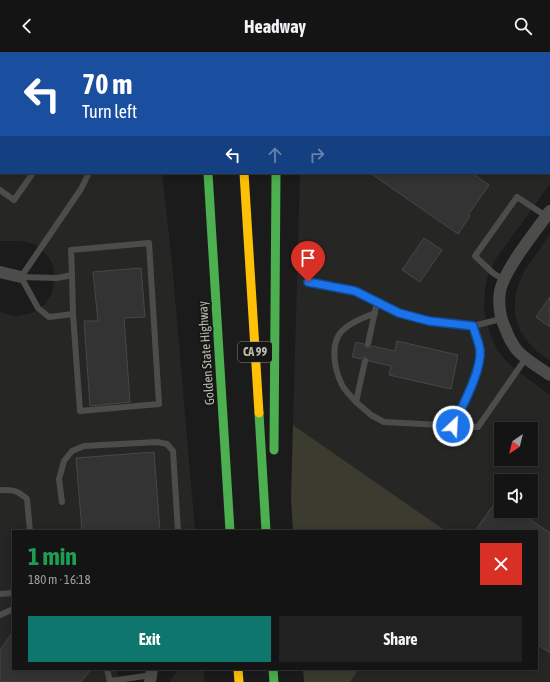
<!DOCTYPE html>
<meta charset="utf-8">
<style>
:root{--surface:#141414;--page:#212122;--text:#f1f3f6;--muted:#9d9ea0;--line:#333334;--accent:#0f766e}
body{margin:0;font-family:"Asap Condensed",sans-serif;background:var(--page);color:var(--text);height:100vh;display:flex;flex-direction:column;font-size:15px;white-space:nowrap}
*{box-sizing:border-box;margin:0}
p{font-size:13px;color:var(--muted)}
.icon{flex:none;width:22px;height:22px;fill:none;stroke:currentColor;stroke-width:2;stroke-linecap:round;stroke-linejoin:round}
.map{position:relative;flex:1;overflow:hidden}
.panel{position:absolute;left:12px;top:478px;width:526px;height:140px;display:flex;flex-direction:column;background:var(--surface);border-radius:0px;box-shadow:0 2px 10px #0003,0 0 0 1px var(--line)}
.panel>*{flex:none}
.banner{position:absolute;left:0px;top:0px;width:550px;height:122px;box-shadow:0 2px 10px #0003,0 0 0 1px var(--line);background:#1a4fa0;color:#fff;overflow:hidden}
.needle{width:26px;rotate:215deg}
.buttons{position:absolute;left:494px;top:370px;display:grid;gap:8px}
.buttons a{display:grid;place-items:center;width:44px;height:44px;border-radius:0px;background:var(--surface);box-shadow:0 2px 10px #0003,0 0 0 1px var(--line);font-size:20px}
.pin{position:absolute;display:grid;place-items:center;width:34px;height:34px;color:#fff;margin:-41px -17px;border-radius:50% 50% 50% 0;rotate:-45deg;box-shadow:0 0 4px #0007}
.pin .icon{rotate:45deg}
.me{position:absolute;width:44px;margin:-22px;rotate:25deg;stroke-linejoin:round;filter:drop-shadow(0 0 3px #0008)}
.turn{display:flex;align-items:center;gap:14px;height:84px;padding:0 16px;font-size:18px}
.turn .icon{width:52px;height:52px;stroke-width:2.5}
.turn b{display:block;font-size:28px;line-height:34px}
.lanes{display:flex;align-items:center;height:38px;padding:0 16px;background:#0003;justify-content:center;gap:20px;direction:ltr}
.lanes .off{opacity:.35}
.round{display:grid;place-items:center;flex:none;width:42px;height:42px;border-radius:0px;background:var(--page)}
.overview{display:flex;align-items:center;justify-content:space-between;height:68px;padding:0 16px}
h1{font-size:24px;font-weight:700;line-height:30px;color:#1e9e55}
.primary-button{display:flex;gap:8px;margin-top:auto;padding:8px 16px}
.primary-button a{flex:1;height:46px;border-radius:0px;background:var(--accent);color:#fff;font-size:16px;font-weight:700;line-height:46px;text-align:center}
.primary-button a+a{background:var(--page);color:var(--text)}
header{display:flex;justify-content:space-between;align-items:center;height:52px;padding:0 16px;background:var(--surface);font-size:18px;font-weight:700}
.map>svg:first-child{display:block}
.built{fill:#262725;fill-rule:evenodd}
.water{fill:#3c3b2f}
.building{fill:#333;stroke:#474744}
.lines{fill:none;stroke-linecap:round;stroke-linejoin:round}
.lane{stroke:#4c4d4a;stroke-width:6}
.street{stroke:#4c4d4a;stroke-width:12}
.fast{stroke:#4caf50;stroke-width:9}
.slow{stroke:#ffc107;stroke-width:9}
.jam{stroke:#c62828;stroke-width:9}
.route-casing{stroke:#114b97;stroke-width:10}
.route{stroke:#1a73e8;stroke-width:7}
.labels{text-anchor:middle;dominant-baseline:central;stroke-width:4;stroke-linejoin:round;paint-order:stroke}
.shield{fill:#161715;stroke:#888a80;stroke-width:1}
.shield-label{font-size:12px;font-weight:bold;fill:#b9bbae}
.street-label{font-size:13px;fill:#b9bbae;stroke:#161715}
</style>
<header><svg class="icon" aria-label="back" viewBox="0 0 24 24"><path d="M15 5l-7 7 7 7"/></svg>Headway<svg class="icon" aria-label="search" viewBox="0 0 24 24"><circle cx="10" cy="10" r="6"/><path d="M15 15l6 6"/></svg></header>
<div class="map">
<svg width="550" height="630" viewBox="0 0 550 630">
<rect width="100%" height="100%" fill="#1b1b1b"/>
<g class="built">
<polygon points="0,0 148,0 148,1 1,1 1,121 162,121 172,210 195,479 13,479 13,617 116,617 120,630 0,630 0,260 13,264 18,264 32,261 39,257 45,252 52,241 55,224 53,213 48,204 39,195 33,192 22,189 0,189"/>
<path d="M302,0h248v132l-55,76 -8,18 -2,11 -1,22 7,26 6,12 7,10 16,14 30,22v287h-201l9,-13h179v-138h-91l-153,-106 7,-252h249v-120h-247zM501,377h30v30h-30zM501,429h30v30h-30z"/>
<polygon points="550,182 550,309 538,300 528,290 520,278 515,264 515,248 518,233 525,218"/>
<polygon points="179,617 204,617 204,630 169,630"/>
</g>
<g class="water">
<polygon points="293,373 446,479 293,479 291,446"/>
<polygon points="303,617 359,617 350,630 304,630"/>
</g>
<g class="building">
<polygon points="370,121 472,121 489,133 468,163 470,164 458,182"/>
<polygon points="424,186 442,198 420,230 402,218"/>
<polygon points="141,216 145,265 124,266 130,350 90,354 84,269 98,269 93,220"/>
<polygon points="550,245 550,275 536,265"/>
<polygon points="397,289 458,303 451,337 389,323 391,314 369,309 366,305 363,305 361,307 352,305 356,290 364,292 367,296 370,296 372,294 395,299"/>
<polygon points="154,400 160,479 82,479 76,406"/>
<polygon points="501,442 501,459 518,459 550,481 550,601 537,592 537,479 475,479"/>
<polygon points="13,580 13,617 91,617 81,630 0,630 0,598"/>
</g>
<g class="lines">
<g class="lane">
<polyline points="122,1 122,0"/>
<polyline points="0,138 14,148 33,121"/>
<polyline points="21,225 57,226 72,223 71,198 149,191 159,352 80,359 73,262 72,223"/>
<polyline points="21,225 81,137 89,121"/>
<polyline points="21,225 38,256 49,265 73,262"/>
<polyline points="504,228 493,221 475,204 517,145 546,164"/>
<polyline points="308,230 355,239 399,261 429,269 473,274 501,267"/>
<polyline points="368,292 377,250"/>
<polyline points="365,309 356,350 371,363 384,370 478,375 526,306"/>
<path d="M356,350c-4,-5 -11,-11 -14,-17 -7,-14 -13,-41 0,-54 9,-9 21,-13 33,-18"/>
<path d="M453,374c9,-19 29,-56 27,-76 -1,-8 -5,-16 -7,-24"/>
<path d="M0,438c14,0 17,0 27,9l3,32"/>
<polyline points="62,450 59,427 64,409 72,399 84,394 157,390 167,392 173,399 178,479"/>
<polyline points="0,542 13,541"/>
<polyline points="0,563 13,557"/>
<polyline points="107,617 110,630"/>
<polyline points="110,629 152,623"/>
</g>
<g class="street">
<path d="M550,159c-14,20 -45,57 -50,80 -2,14 0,27 6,39 2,7 6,13 10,19 9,11 23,18 34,26"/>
<polyline points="0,220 21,225"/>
<polyline points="150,630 152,617"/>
</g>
<g class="fast">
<polyline points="201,0 201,1"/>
<polyline points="208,121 230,479"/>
<polyline points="259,361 266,479"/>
<polyline points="274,398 276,121"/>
<polyline points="273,617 274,630"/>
</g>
<g class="slow">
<polyline points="237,0 237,1"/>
<polyline points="244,121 259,361"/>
<polyline points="238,617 239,630"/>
</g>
<g class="jam">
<polyline points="185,0 185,1"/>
<polyline points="279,0 279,1"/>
</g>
</g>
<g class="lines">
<defs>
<path id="route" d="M308,230l47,9 44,22 30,8 44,5c2,8 6,16 7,24 2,20 -18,57 -27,76"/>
</defs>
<use href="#route" class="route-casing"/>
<use href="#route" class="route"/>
</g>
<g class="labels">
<rect class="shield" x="238" y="290" width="34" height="20" rx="3"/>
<g class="shield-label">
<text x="255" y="300">CA 99</text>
</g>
<g class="street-label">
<text transform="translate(206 301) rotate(-94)">Golden State Highway</text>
</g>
</g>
</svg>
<div class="buttons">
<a><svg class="needle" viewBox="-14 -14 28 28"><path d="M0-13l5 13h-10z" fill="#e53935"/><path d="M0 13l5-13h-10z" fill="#9d9ea0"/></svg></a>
<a><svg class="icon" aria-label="sound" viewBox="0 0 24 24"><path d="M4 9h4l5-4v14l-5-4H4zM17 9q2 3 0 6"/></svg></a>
</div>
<div class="pin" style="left:308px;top:230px;background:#d93025"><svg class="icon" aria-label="arrive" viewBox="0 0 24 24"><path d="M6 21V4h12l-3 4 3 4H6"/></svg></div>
<svg class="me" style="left:453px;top:374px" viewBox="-20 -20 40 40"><circle r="17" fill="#1a73e8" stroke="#fff" stroke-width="3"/><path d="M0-11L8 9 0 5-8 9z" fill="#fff"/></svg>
<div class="banner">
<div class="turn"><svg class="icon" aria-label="left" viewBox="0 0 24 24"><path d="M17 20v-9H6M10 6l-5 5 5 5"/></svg><div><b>70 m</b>Turn left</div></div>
<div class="lanes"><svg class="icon" aria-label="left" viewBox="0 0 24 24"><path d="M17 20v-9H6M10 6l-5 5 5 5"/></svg><svg class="icon off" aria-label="ahead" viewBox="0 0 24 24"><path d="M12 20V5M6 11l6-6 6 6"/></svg><svg class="icon off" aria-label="right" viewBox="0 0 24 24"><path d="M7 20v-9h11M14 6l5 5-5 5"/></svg></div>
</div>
<section class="panel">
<div class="overview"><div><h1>1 min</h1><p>180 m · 16:18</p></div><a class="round" style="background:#d93025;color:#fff"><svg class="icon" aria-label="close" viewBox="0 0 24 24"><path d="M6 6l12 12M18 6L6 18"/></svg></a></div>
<div class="primary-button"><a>Exit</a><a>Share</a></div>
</section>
</div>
